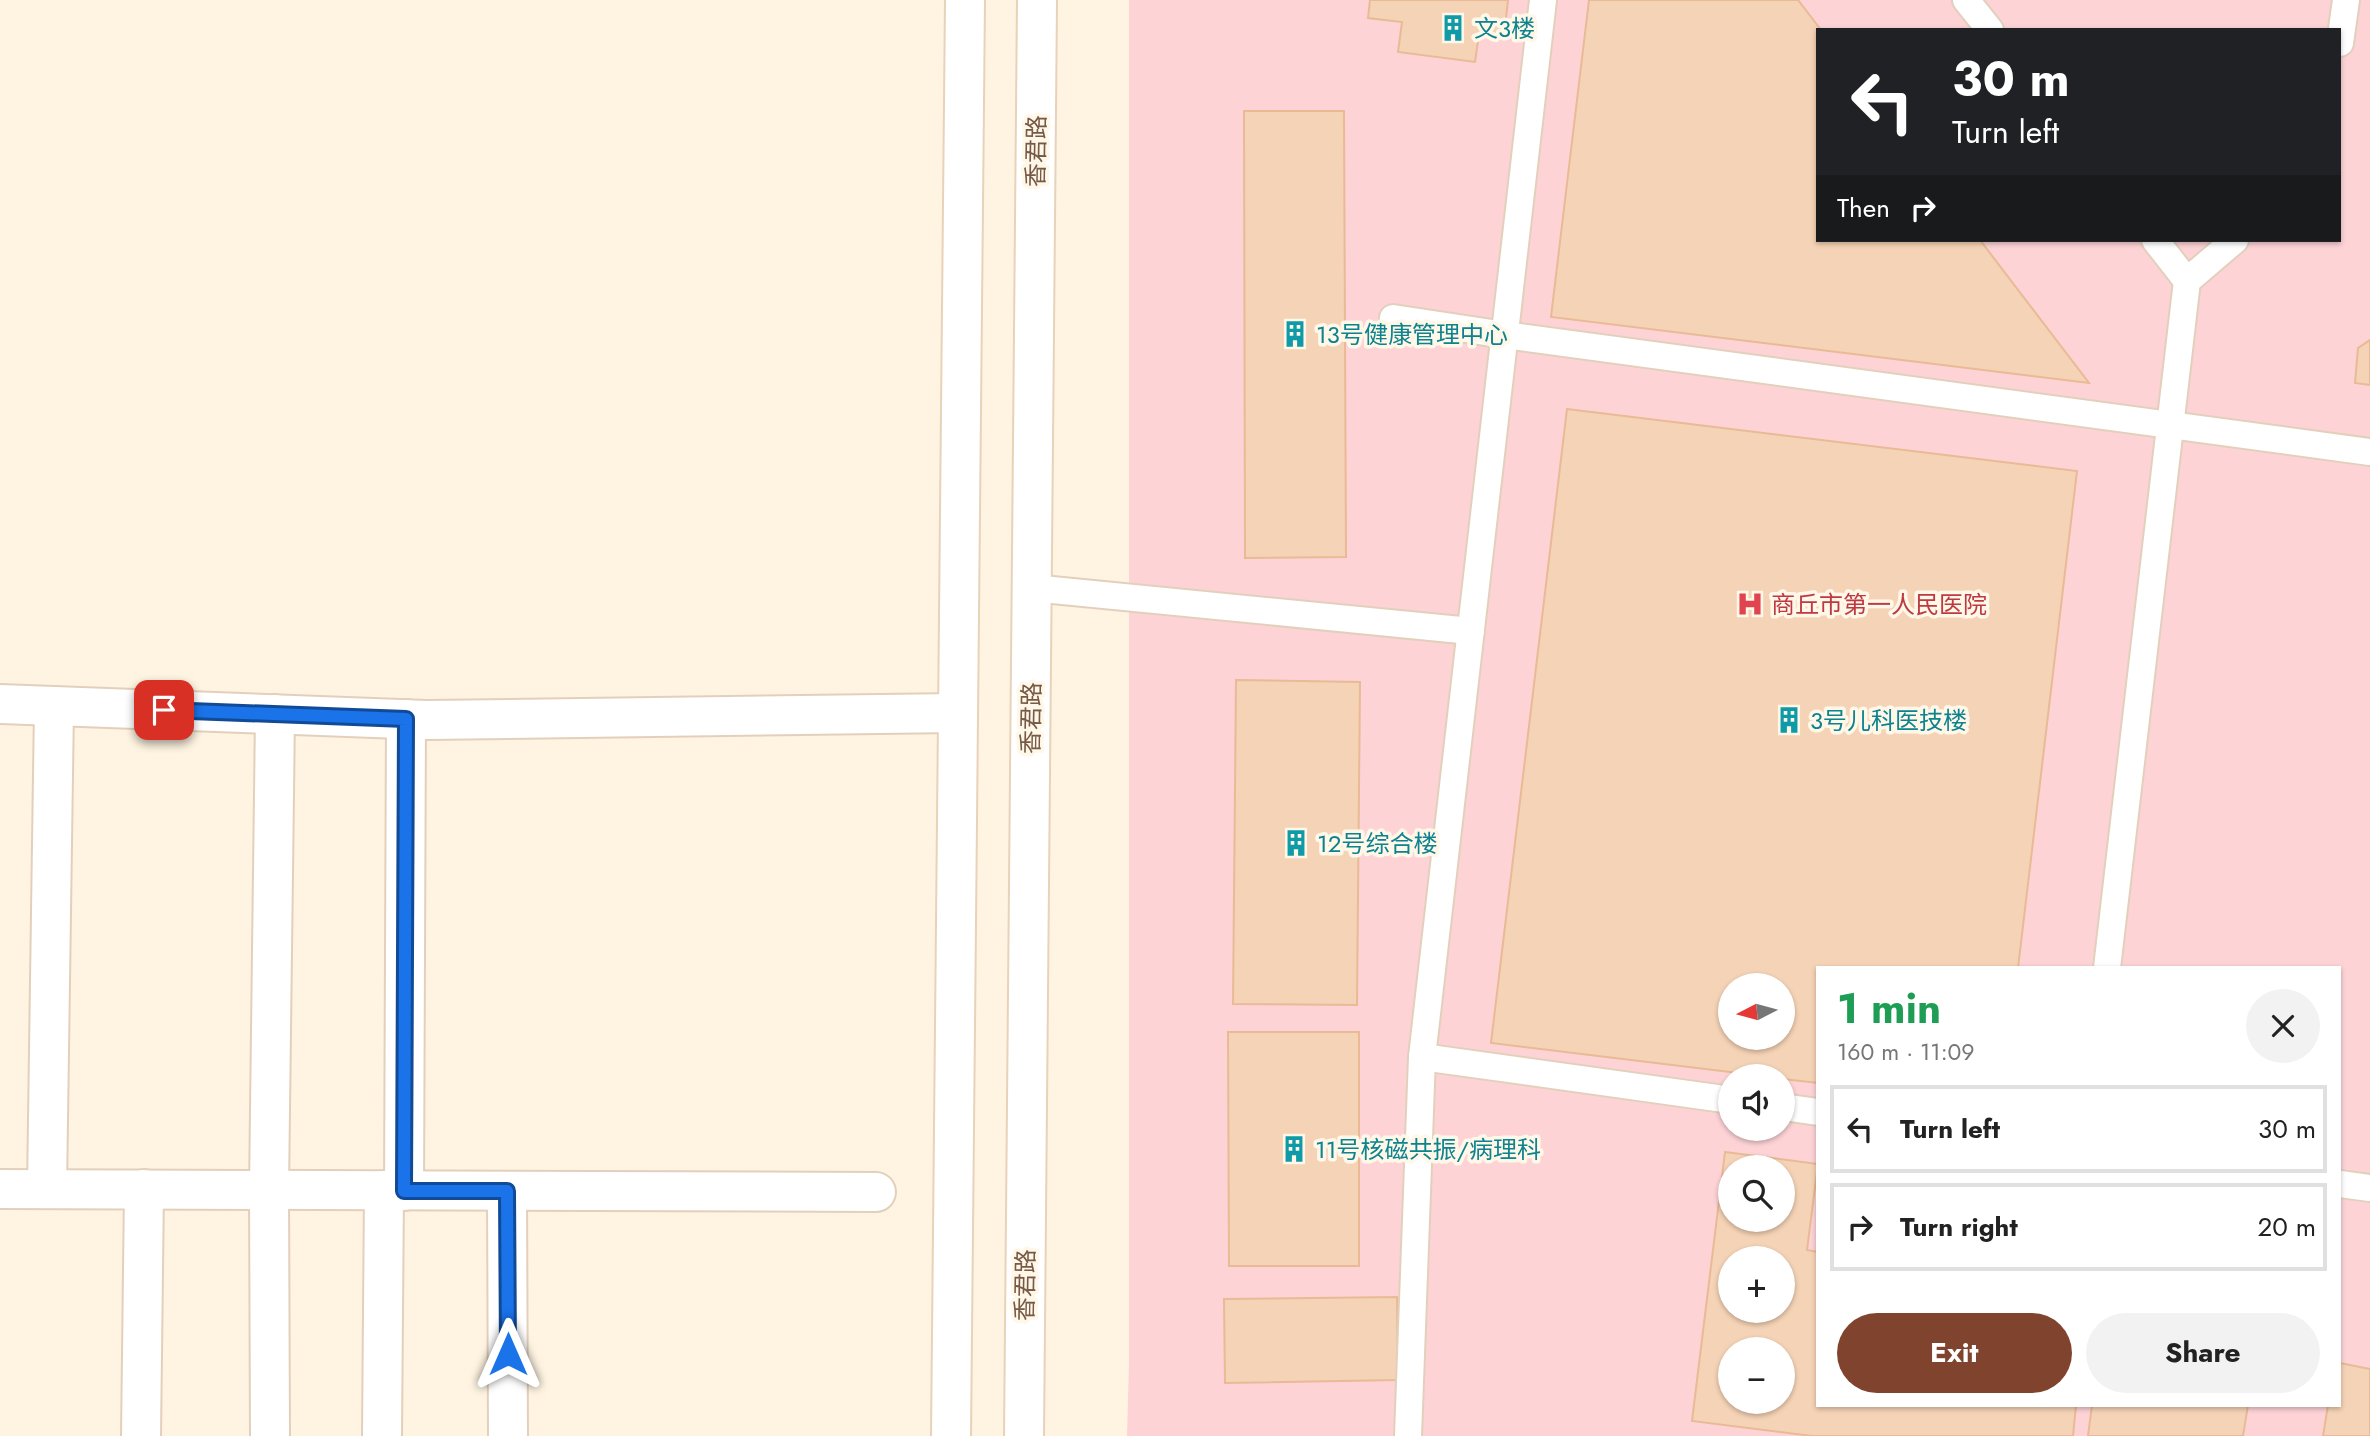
<!DOCTYPE html>
<meta charset="utf-8">
<style>
:root{--surface:#fff;--page:#f2f2f2;--text:#222;--muted:#767676;--line:#e0e0e0;--accent:#80442e}
body{margin:0;font-family:Jost,"Noto Sans SC",sans-serif;background:var(--page);color:var(--text);height:100vh;display:flex;flex-direction:column;font-size:26px;white-space:nowrap}
*{box-sizing:border-box;margin:0}
p{font-size:23px;color:var(--muted)}
.icon{flex:none;width:38px;height:38px;fill:none;stroke:currentColor;stroke-width:2;stroke-linecap:round;stroke-linejoin:round}
.map{position:relative;flex:1;overflow:hidden}
.details{position:absolute;left:1816px;top:966px;width:525px;height:441px;display:flex;flex-direction:column;background:var(--surface);border-radius:0px;box-shadow:0 2px 5px #0004}
.details>*{flex:none}
.top-card{position:absolute;left:1816px;top:28px;width:525px;height:214px;border-radius:0px;box-shadow:0 2px 5px #0004;background:#202124;color:#fff;overflow:hidden}
.needle{width:46px;rotate:264deg}
.buttons{position:absolute;left:1718px;top:973px;display:grid;gap:14px}
.buttons a{display:grid;place-items:center;width:77px;height:77px;border-radius:50%;background:var(--surface);box-shadow:0 2px 5px #0004;font-size:35px}
.pin{position:absolute;display:grid;place-items:center;width:60px;height:60px;color:#fff;margin:-30px;border-radius:14px;box-shadow:0 4px 10px #0006}
.me{position:absolute;width:77px;margin:-38px;rotate:0deg;stroke-linejoin:round;filter:drop-shadow(0 0 5px #0008)}
.turn{display:flex;align-items:center;gap:24px;height:147px;padding:0 21px;font-size:32px}
.turn .icon{width:91px;height:91px;stroke-width:2.5}
.turn b{display:block;font-size:49px;line-height:60px}
.then{display:flex;align-items:center;height:66px;padding:0 21px;background:#0003;gap:14px;font-size:26px}
.round{display:grid;place-items:center;flex:none;width:74px;height:74px;border-radius:37px;background:var(--page)}
.overview{display:flex;align-items:center;justify-content:space-between;height:119px;padding:0 21px}
h1{font-size:42px;font-weight:700;line-height:52px;color:#1e9e55}
.cta{display:flex;gap:14px;margin-top:auto;padding:14px 21px}
.cta a{flex:1;height:80px;border-radius:42px;background:var(--accent);color:#fff;font-size:28px;font-weight:700;line-height:80px;text-align:center}
.cta a+a{background:var(--page);color:var(--text)}
ul{padding:0;list-style:none}
li{display:flex;align-items:center;gap:21px;height:88px;margin:0 14px 10px;padding:0 7px;border:4px solid var(--line);border-radius:0px}
li div{flex:1}
li b{display:block;font-size:26px}
li em{font-style:normal}
.map>svg:first-child{display:block}
.medical{fill:#fdd3d6;fill-rule:evenodd}
.building{fill:#f5d3b6;stroke:#e9ba95;stroke-width:2;fill-rule:evenodd}
.lines{fill:none;stroke-linecap:round;stroke-linejoin:round}
.service-casing{stroke:#e3d0bc;stroke-width:30}
.minor-casing{stroke:#e3d0bc;stroke-width:42}
.secondary-casing{stroke:#e8d2b9;stroke-width:42}
.service{stroke:#fff;stroke-width:26}
.minor{stroke:#fff;stroke-width:38}
.secondary{stroke:#fff;stroke-width:38}
.route-casing{stroke:#114b97;stroke-width:18}
.route{stroke:#1a73e8;stroke-width:12}
.labels{text-anchor:middle;dominant-baseline:central;stroke-width:7;stroke-linejoin:round;paint-order:stroke}
.culture-label{font-size:24px;fill:#0d838f;stroke:#fff7e8;text-anchor:start}
.street-label{font-size:24px;fill:#775a46;stroke:#fff7e8}
.health-label{font-size:24px;fill:#be3a42;stroke:#fff7e8;text-anchor:start}
</style>
<div class="map">
<svg width="2370" height="1436" viewBox="0 0 2370 1436">
<rect width="100%" height="100%" fill="#fef4e1"/>
<path class="medical" d="M1129,0h1241v1436h-1243l2,-73zM1818,30h522v210h-522zM1818,968h522v437h-522zM1731,985h52v53h-52zM1731,1076h52v53h-52zM1731,1167h52v53h-52zM1731,1258h52v53h-52zM1731,1349h52v53h-52z"/>
<g class="building">
<polygon points="1370,0 1508,0 1504,37 1479,34 1475,62 1398,52 1402,22 1368,18"/>
<polygon points="1589,0 1798,0 1821,30 1818,30 1818,240 1980,240 2089,383 1551,317"/>
<polygon points="1244,111 1344,111 1346,557 1245,558"/>
<polygon points="2370,340 2370,385 2355,383 2358,348"/>
<path d="M1567,409l510,62 -59,497h-200v115l-35,-4v-3h-20l-272,-33zM1731,985h52v53h-52z"/>
<polygon points="1236,680 1360,682 1357,1005 1233,1004"/>
<polygon points="1228,1032 1359,1032 1359,1266 1229,1266"/>
<path d="M1725,1152l93,12 -11,86 11,2v153h258l-3,31h-261l-120,-15zM1731,1167h52v53h-52zM1731,1258h52v53h-52zM1731,1349h52v53h-52z"/>
<polygon points="1397,1297 1398,1380 1225,1383 1224,1299"/>
<polygon points="2340,1363 2370,1369 2370,1436 2323,1436 2328,1405 2340,1405"/>
<polygon points="2092,1405 2248,1405 2243,1436 2088,1436"/>
</g>
<g class="lines">
<defs>
<g id="service">
<polyline points="1966,0 1990,30"/>
<polyline points="2340,43 2346,0"/>
<polyline points="2155,240 2187,281"/>
<polyline points="1393,318 1505,335 2370,452"/>
<polyline points="1032,588 1471,631"/>
<polyline points="2107,968 2187,281 2235,240"/>
<polyline points="1422,1057 1731,1100"/>
<polyline points="1783,1107 1818,1112"/>
<polyline points="2340,1184 2370,1188"/>
<polyline points="1408,1436 1422,1057 1543,0"/>
</g>
<g id="minor">
<polyline points="0,704 427,720 958,713"/>
<polyline points="0,1189 876,1192"/>
<polyline points="47,1189 54,706"/>
<polyline points="404,1191 406,719"/>
<polyline points="507,1191 508,1436"/>
<polyline points="141,1436 144,1189"/>
<polyline points="270,1436 269,1190 275,714"/>
<polyline points="382,1436 384,1190"/>
</g>
<g id="secondary">
<polyline points="951,1436 965,0"/>
<polyline points="1024,1436 1037,0"/>
</g>
</defs>
<use href="#service" class="service-casing"/>
<use href="#minor" class="minor-casing"/>
<use href="#secondary" class="secondary-casing"/>
<use href="#service" class="service"/>
<use href="#minor" class="minor"/>
<use href="#secondary" class="secondary"/>
</g>
<g class="lines">
<defs>
<polyline id="route" points="164,710 406,719 404,1191 507,1191 508,1354"/>
</defs>
<use href="#route" class="route-casing"/>
<use href="#route" class="route"/>
</g>
<defs>
<symbol id="building-bare" viewBox="-9 -9 18 18"><path d="M-4-6H4V6H1V3H-1V6H-4ZM-2.5-4.3h1.7v1.8h-1.7ZM.8-4.3h1.7v1.8H.8ZM-2.5-1h1.7V.8h-1.7ZM.8-1h1.7V.8H.8Z" fill="#0f9aa8" stroke="#fff7e8" stroke-width="2.5" paint-order="stroke"/></symbol>
<symbol id="hospital-bare" viewBox="-9 -9 18 18"><path d="M-5-5h3v3.5h4V-5h3V5h-3V1.5h-4V5h-3Z" fill="#e0444e" stroke="#fff7e8" stroke-width="2.5" paint-order="stroke"/></symbol>
</defs>
<g fill-rule="evenodd">
<use href="#building-bare" x="1434" y="9" width="38" height="38"/>
<use href="#building-bare" x="1276" y="315" width="38" height="38"/>
<use href="#hospital-bare" x="1731" y="585" width="38" height="38"/>
<use href="#building-bare" x="1770" y="701" width="38" height="38"/>
<use href="#building-bare" x="1277" y="824" width="38" height="38"/>
<use href="#building-bare" x="1275" y="1130" width="38" height="38"/>
</g>
<g class="labels">
<g class="culture-label">
<text x="1474" y="28">文3楼</text>
<text x="1316" y="334">13号健康管理中心</text>
<text x="1810" y="720">3号儿科医技楼</text>
<text x="1317" y="843">12号综合楼</text>
<text x="1315" y="1149">11号核磁共振/病理科</text>
</g>
<g class="street-label">
<text transform="translate(1036 151) rotate(-89)">香君路</text>
<text transform="translate(1031 718) rotate(-89)">香君路</text>
<text transform="translate(1025 1285) rotate(-89)">香君路</text>
</g>
<g class="health-label">
<text x="1771" y="604">商丘市第一人民医院</text>
</g>
</g>
</svg>
<div class="buttons">
<a><svg class="needle" viewBox="-14 -14 28 28"><path d="M0-13l5 13h-10z" fill="#e53935"/><path d="M0 13l5-13h-10z" fill="#767676"/></svg></a>
<a><svg class="icon" aria-label="sound" viewBox="0 0 24 24"><path d="M4 9h4l5-4v14l-5-4H4zM17 9q2 3 0 6"/></svg></a>
<a><svg class="icon" aria-label="search" viewBox="0 0 24 24"><circle cx="10" cy="10" r="6"/><path d="M15 15l6 6"/></svg></a>
<a>+</a>
<a>−</a>
</div>
<div class="pin" style="left:164px;top:710px;background:#d93025"><svg class="icon" aria-label="arrive" viewBox="0 0 24 24"><path d="M6 21V4h12l-3 4 3 4H6"/></svg></div>
<svg class="me" style="left:508px;top:1354px" viewBox="-20 -20 40 40"><path d="M0-17L14 15 0 8-14 15z" fill="#1a73e8" stroke="#fff" stroke-width="4"/></svg>
<div class="top-card">
<div class="turn"><svg class="icon" aria-label="left" viewBox="0 0 24 24"><path d="M17 20v-9H6M10 6l-5 5 5 5"/></svg><div><b>30 m</b>Turn left</div></div>
<div class="then">Then<svg class="icon" aria-label="right" viewBox="0 0 24 24"><path d="M7 20v-9h11M14 6l5 5-5 5"/></svg></div>
</div>
<section class="details">
<div class="overview"><div><h1>1 min</h1><p>160 m · 11:09</p></div><a class="round"><svg class="icon" aria-label="close" viewBox="0 0 24 24"><path d="M6 6l12 12M18 6L6 18"/></svg></a></div>
<ul>
<li><svg class="icon" aria-label="left" viewBox="0 0 24 24"><path d="M17 20v-9H6M10 6l-5 5 5 5"/></svg><div><b>Turn left</b></div><em>30 m</em></li>
<li><svg class="icon" aria-label="right" viewBox="0 0 24 24"><path d="M7 20v-9h11M14 6l5 5-5 5"/></svg><div><b>Turn right</b></div><em>20 m</em></li>
</ul>
<div class="cta"><a>Exit</a><a>Share</a></div>
</section>
</div>
